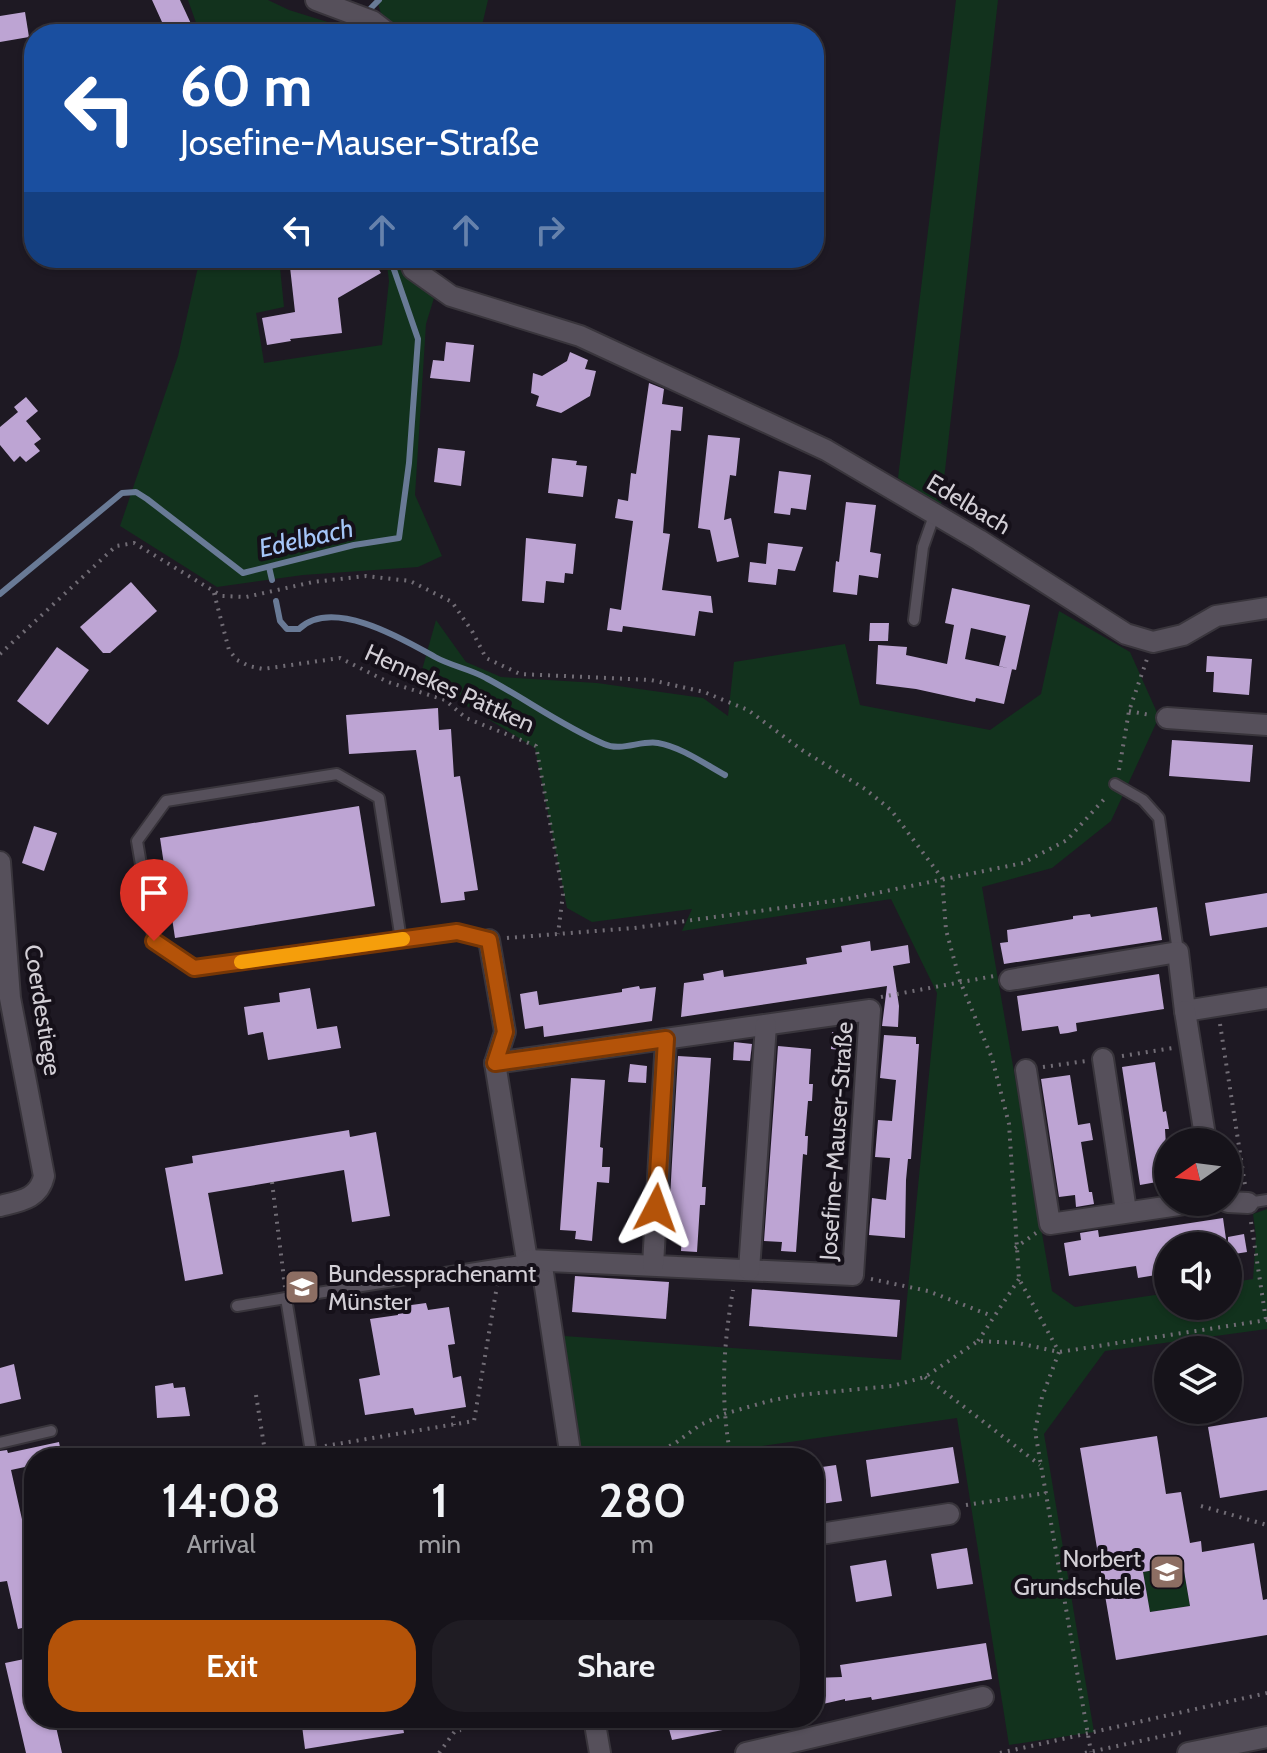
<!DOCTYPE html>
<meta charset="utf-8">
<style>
:root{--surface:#16131a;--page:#1f1c23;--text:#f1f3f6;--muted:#9e9ea2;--line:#353239;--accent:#b45309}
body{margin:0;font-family:Cabin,sans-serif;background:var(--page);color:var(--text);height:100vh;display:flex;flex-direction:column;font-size:30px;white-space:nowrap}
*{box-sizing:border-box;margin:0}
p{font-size:26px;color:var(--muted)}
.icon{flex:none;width:44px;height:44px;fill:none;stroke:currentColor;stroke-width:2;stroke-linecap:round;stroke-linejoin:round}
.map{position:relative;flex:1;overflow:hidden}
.details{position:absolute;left:24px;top:1448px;width:800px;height:280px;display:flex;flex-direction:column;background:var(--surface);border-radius:32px;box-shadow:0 2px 6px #0004,0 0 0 2px var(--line)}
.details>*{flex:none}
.top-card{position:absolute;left:24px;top:24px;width:800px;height:244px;border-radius:32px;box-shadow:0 2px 6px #0004,0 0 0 2px var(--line);background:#1a4fa0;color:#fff;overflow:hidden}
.needle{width:52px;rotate:256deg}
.buttons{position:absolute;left:1154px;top:1128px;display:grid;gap:16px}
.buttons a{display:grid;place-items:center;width:88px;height:88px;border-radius:50%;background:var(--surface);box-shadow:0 2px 6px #0004,0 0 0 2px var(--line);font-size:40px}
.pin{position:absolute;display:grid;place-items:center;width:68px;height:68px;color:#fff;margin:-82px -34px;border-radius:50% 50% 50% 0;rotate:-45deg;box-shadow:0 0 8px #0007}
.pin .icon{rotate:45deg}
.me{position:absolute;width:88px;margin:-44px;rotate:4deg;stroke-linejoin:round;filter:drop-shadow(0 0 6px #0008)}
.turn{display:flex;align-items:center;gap:28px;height:168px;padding:0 24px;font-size:36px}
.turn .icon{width:104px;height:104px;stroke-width:2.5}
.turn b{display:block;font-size:56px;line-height:68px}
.lanes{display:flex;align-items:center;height:76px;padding:0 24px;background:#0003;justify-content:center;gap:40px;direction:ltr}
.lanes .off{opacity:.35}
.eta{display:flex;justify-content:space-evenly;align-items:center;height:136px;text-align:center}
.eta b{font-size:48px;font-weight:600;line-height:56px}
.primary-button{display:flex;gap:16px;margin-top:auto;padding:16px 24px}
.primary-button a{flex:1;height:92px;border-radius:32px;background:var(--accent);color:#fff;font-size:32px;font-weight:600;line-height:92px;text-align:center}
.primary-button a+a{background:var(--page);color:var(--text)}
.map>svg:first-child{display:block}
.green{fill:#12321d}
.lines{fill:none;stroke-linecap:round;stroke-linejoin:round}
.stream{stroke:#697a96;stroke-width:6}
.building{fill:#bda4d3;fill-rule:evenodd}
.service-casing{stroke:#39353c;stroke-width:14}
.minor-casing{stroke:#39353c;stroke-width:24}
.tertiary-casing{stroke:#39353c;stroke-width:24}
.path{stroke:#716c75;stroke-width:4;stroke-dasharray:2 6;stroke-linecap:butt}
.service{stroke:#56505b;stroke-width:10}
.minor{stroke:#56505b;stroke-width:20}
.tertiary{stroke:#56505b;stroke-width:20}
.route-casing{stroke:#753606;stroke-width:20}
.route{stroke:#b45309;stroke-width:14}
.slow{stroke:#f59e0b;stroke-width:14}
.labels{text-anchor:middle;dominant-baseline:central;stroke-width:8;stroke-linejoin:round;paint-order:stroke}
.street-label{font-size:24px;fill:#d3cfd6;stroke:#151019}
.poi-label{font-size:24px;fill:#d3cfd6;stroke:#151019;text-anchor:start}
.water-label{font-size:26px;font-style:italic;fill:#a5c6f8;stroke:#151019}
</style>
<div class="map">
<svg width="1267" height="1753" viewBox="0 0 1267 1753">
<rect width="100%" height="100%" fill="#1e1923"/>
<g class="green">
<polygon points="188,0 268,0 289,10 366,34 200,34"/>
<polygon points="377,0 488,0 480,34 406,34 382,17"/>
<polygon points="956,0 998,0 941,506 898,478"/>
<polygon points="200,258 279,258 284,307 256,313 264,363 382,345 389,281 386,258 401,258 407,275 434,298 426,324 415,495 442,556 418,567 303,575 217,587 120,526 178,356"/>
<polygon points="1059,611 1130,652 1159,717 1111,821 1052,868 982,887 1052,1291 1075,1307 1168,1293 1168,1306 1228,1306 1228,1283 1253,1279 1256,1237 1253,1214 1267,1209 1267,1329 1105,1351 1044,1434 1094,1732 1009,1745 957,1418 678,1458 583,1458 564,1336 901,1360 937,993 891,899 682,931 692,909 592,922 567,908 535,748 420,677 436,620 466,662 501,677 597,683 703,698 728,716 734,662 845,644 860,705 990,730 1041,694"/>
<polygon points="1183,1565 1190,1606 1150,1612 1143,1572"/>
</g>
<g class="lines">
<g class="stream">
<polyline points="371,8 379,0"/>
<polyline points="361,34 362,26"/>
<polyline points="269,567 272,580"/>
<polyline points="0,594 122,493 136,492 147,499 243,573 354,545 399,538 409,463 418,339 390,258"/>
<path d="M276,601l4,20 7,8h12c33,-32 104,10 136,28 16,9 35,12 51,21 40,21 76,48 118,66 17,8 37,-4 54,-1 23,4 47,21 67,32"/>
</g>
</g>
<g class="building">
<polygon points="152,0 180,0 193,28 180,34 136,34 162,22"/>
<polygon points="25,12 29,37 0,42 0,16"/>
<polygon points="289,258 372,258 381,273 338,298 342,333 290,339 291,341 267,345 262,318 295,312"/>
<polygon points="446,342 474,345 470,382 430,378 433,360 444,361"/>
<polygon points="570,352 588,360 585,369 596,371 590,396 561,413 536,406 539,396 531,393 533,373 542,376 567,361"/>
<polygon points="649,383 664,389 662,404 683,407 681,431 671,430 663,533 670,534 662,590 711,596 713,613 699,611 695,636 623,626 622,632 607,630 610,608 621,610 633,521 615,518 618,499 628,501 631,473 636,474"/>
<polygon points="26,397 38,411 26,421 41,439 34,444 40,451 26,462 20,456 14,462 0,445 0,427 18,412 14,407"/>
<polygon points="708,435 740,438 736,476 730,475 724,520 731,518 739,557 717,562 710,530 698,528"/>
<polygon points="438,448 465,451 461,486 434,482"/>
<polygon points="552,458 577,461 576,465 587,466 583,497 548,493"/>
<polygon points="779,471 811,475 806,510 791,508 790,515 774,513"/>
<polygon points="846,502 876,505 870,552 881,554 878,578 859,575 857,595 833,592 836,561 839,562"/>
<polygon points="526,538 576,544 573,574 565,573 564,583 546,581 544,603 522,601"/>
<polygon points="768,543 803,547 795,571 778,569 776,585 748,582 750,562 766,564"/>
<polygon points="131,582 157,611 110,653 103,653 80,627"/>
<polygon points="952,588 1030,605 1016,670 999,666 1006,636 971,628 965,659 1012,669 1004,704 976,698 975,702 916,689 876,684 878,645 907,647 906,655 947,664 954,625 945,623"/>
<polygon points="870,623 889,623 888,641 869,641"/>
<polygon points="57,647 89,670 48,725 17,701"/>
<polygon points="1207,656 1252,659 1249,695 1213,692 1214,672 1206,672"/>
<polygon points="438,708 439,730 451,729 454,777 460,776 478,890 464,892 465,900 441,903 416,750 349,754 346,715"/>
<polygon points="1172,740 1253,745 1250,782 1169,776"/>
<polygon points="359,806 375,906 175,938 160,838"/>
<polygon points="34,826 57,833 44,871 22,863"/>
<polygon points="1267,893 1267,927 1210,936 1205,903"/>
<polygon points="1157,907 1162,940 1004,964 1000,943 1008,942 1007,930 1073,919 1073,916 1090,914 1091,917"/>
<polygon points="870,941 871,951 908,945 910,963 893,966 899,1006 898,1027 882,1026 887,986 681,1017 684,983 704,980 703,974 723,970 724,977 807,964 806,958 842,952 841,946"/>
<polygon points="1159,974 1164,1009 1076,1023 1077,1031 1068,1033 1060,1034 1058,1026 1022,1031 1017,996"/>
<polygon points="639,986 640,989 656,987 652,1021 544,1037 543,1026 525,1029 520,994 537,991 539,1005 622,992 622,989"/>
<polygon points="310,988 317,1029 337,1026 341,1048 268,1060 263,1032 248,1035 244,1007 280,1002 279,993"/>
<polygon points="832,1032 850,1033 849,1051 831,1049"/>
<polygon points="884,1035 916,1037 916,1044 919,1044 911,1159 908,1159 906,1180 905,1238 869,1235 872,1198 886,1200 888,1178 890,1158 875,1157 878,1120 892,1121 896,1080 880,1078"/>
<polygon points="734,1042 752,1044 750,1061 733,1060"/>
<polygon points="778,1046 811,1049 809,1084 813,1084 812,1101 808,1101 805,1136 808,1136 807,1155 803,1154 796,1252 781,1251 782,1242 764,1241"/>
<polygon points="678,1056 711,1058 702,1187 706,1187 705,1205 700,1205 697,1252 681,1251 682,1234 668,1233"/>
<polygon points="1155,1062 1163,1112 1166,1111 1169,1129 1165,1129 1168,1180 1140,1185 1122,1067"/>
<polygon points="630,1064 647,1066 646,1083 628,1082"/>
<polygon points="1070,1075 1078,1125 1090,1123 1093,1140 1081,1142 1089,1192 1092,1192 1094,1204 1076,1207 1075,1195 1059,1197 1041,1079"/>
<polygon points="571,1078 605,1080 600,1147 603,1148 602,1167 610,1167 609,1183 597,1182 592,1241 575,1239 576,1231 560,1230"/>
<polygon points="349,1130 350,1137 376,1132 390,1216 352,1222 344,1170 208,1193 223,1274 185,1281 165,1168 193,1163 192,1156"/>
<polygon points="1223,1218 1227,1246 1168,1246 1168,1273 1138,1278 1136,1266 1069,1276 1064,1243 1081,1240 1080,1233 1098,1230 1099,1237"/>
<polygon points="1244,1234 1247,1252 1228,1255 1228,1237"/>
<polygon points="575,1276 669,1282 666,1319 572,1312"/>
<polygon points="752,1289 900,1300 897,1337 749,1326"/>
<polygon points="426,1303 428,1310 449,1307 455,1344 448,1345 453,1378 461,1376 466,1407 415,1415 413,1408 365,1415 359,1379 380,1375 370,1319 398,1315 397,1307"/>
<polygon points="14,1364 21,1399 0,1404 0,1368"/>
<polygon points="173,1383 174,1388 185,1387 190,1416 157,1418 155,1386"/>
<polygon points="1267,1417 1267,1490 1220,1498 1208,1427"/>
<path d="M1157,1436l9,58 15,-2 9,51 11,-2 1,11 52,-9 9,57 4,-1v36l-151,25 -36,-212zM1183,1565l7,41 -40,6 -7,-40z"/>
<polygon points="59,1442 62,1458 34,1458 34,1465 11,1470 34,1573 34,1625 18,1629 7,1581 0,1582 0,1451 7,1450 8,1453"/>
<polygon points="953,1447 959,1483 871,1497 866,1460"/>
<polygon points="836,1465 842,1501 814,1505 814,1470 815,1468"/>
<polygon points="967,1548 973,1584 937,1589 931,1554"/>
<polygon points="886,1560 892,1596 856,1602 850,1566"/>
<polygon points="986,1643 992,1679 872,1700 871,1697 845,1701 845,1699 814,1706 814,1678 842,1677 840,1665"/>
<polygon points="34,1657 34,1718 54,1718 62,1753 26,1753 5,1663"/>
<polygon points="301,1718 401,1718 404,1733 305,1749"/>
<polygon points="666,1718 747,1718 748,1725 672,1740"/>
</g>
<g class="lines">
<defs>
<g id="service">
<polyline points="914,620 923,547 935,513"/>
<polyline points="1115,784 1143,800 1159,818 1178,952"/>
<polyline points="401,940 379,798 337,774 166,801 137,841 154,941 194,968 457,932 489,940"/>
<polyline points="1248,1203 1267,1200"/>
<polyline points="237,1306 286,1298"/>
<polyline points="0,1443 51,1431"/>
<polyline points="312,1458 286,1298 527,1260"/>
</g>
<g id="minor">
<polyline points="316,0 372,21 389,34"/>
<polyline points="409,258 413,269 451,296 580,336 826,450 979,540 1126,634 1153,642 1183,635 1216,616 1267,608"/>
<polyline points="1167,718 1267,725"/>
<path d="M0,862l10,136 34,178c-5,23 -24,25 -44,30"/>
<polyline points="489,940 505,1032 495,1063 527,1260 543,1273 571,1458"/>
<polyline points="1010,980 1178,952 1185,1011 1267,998"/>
<polyline points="1185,1011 1206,1142"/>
<polyline points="1103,1059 1126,1211"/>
<polyline points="495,1063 870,1010 853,1275 527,1260"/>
<polyline points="1026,1070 1050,1224 1199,1202"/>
<polyline points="1228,1202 1248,1203"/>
<polyline points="653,1265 666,1039"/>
<polyline points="749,1270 766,1025"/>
<polyline points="814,1535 949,1514"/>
<polyline points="594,1718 600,1753"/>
<polyline points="746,1753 983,1697"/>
</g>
<polyline id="tertiary" points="1188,1753 1267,1737"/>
</defs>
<use href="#service" class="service-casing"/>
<use href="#minor" class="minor-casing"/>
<use href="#tertiary" class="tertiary-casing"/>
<g class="path">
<polyline points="214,593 229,650 237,660 249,666 263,669 340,658 388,682 445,700 466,718 536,746 563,894 558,934"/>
<polyline points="0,654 116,546 134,543 222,596 246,597 313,582 366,576 410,581 452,602 472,631 486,658 520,674 651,680 704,692 748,710 802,750 865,789 891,810 942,878 946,930 960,981 992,1058 1009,1124 1019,1279 1059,1352 1042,1397 1035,1431 1091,1752"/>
<polyline points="1129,711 1150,715"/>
<polyline points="1119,770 1129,711 1147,659"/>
<polyline points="507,938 634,928 847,899 1023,863 1067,840 1107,796"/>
<polyline points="881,997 994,976"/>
<polyline points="1220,1024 1245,1185"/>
<polyline points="1122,1056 1173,1048"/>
<polyline points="1043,1067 1086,1061"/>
<polyline points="272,1182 285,1287"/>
<polyline points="1251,1222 1266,1320"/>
<polyline points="1015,1248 1036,1233"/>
<polyline points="871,1279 928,1291 992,1316"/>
<polyline points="978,1341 1019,1279"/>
<polyline points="925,1377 1040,1465"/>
<polyline points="256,1395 266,1458"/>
<polyline points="453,1416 454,1425"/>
<polyline points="325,1446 474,1421 498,1280"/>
<polyline points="615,1458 653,1453 674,1444 700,1425 724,1414 769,1401 798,1395 892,1386 925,1377 978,1341 1018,1343 1059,1352 1267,1320"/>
<path d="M731,1458c-11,-57 -8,-111 2,-168"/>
<polyline points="966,1505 1046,1493"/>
<polyline points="1201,1506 1267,1525"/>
<polyline points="475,1718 477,1727"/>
<polyline points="439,1753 455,1731 461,1730"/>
<polyline points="1000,1753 1267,1693"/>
<polyline points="1085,1753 1182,1732"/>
</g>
<use href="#service" class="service"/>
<use href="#minor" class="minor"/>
<use href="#tertiary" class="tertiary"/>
</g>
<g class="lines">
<defs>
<polyline id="route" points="154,941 194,968 457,932 489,940 505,1032 495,1063 666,1039 656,1208"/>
</defs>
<use href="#route" class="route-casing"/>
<use href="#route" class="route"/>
<polyline class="slow" points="241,962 403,939"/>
</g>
<defs>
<symbol id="university-square" viewBox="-11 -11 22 22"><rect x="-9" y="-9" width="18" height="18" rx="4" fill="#8d6e63" stroke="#151019"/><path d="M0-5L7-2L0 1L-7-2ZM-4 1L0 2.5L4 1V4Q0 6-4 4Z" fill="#fff"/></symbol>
<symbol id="school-square" viewBox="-11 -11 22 22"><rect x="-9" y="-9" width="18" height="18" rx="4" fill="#8d6e63" stroke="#151019"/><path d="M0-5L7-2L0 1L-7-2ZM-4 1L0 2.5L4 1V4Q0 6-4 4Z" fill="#fff"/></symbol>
</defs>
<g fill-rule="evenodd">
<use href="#university-square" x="282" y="1267" width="40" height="40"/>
<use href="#school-square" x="1147" y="1552" width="40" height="40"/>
</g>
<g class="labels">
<g class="street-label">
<text transform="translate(969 504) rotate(31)">Edelbach</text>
<text transform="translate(450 688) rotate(24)">Hennekes Pättken</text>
<text transform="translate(43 1010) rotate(81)">Coerdestiege</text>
<text transform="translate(836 1141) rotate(-86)">Josefine-Mauser-Straße</text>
</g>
<g class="poi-label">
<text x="328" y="1273">Bundessprachenamt<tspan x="328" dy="28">Münster</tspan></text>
<text x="1141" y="1558" text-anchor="end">Norbert<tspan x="1141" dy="28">Grundschule</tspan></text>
</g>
<g class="water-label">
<text transform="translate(306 538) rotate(-13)">Edelbach</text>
</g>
</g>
</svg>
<div class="buttons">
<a><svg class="needle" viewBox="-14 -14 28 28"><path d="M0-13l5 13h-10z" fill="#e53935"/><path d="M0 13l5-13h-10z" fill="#9e9ea2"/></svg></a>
<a><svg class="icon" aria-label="sound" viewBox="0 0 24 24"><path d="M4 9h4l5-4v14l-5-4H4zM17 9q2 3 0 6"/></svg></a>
<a><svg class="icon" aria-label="layers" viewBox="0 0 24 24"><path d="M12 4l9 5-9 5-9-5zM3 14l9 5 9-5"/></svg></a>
</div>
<div class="pin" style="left:154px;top:941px;background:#d93025"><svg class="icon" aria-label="arrive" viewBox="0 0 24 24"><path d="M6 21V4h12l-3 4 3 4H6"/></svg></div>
<svg class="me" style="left:656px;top:1208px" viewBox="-20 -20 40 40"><path d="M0-17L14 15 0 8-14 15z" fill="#b45309" stroke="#fff" stroke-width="4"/></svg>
<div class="top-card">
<div class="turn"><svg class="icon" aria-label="left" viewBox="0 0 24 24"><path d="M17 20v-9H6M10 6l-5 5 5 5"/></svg><div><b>60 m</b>Josefine-Mauser-Straße</div></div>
<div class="lanes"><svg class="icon" aria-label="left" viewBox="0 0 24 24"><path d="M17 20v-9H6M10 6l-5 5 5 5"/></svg><svg class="icon off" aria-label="ahead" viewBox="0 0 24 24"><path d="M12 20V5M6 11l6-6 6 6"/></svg><svg class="icon off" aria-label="ahead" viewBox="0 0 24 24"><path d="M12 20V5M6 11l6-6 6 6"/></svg><svg class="icon off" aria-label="right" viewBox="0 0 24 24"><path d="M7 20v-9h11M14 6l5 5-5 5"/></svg></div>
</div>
<section class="details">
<div class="eta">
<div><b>14:08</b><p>Arrival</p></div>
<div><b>1</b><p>min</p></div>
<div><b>280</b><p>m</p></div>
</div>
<div class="primary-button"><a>Exit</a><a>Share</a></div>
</section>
</div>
